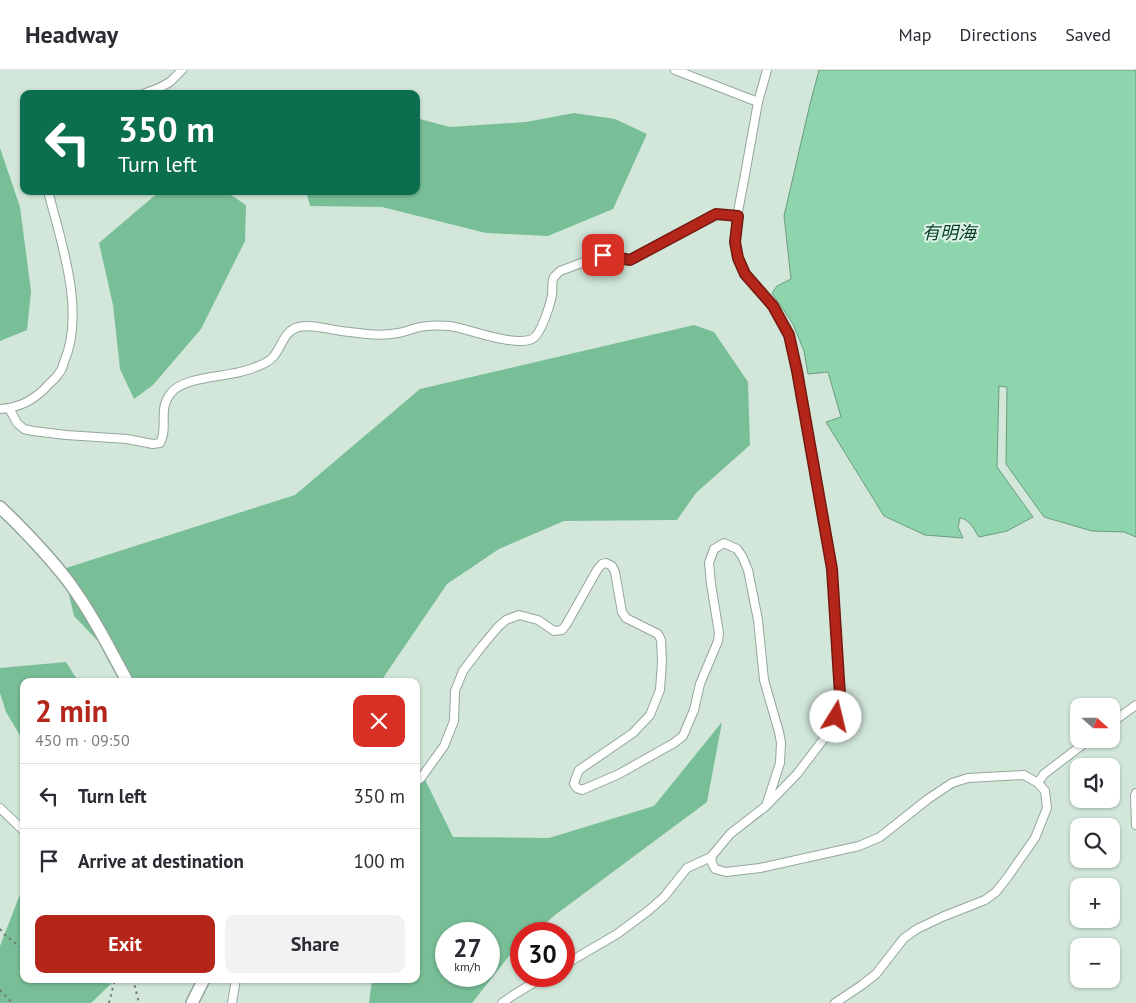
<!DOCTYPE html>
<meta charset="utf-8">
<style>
:root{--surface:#fff;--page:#f2f2f3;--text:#2b2b33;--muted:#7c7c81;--line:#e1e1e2;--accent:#b42619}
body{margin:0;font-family:"PT Sans","Noto Sans JP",sans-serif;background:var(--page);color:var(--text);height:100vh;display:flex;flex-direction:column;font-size:19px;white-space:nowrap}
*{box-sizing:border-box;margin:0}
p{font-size:16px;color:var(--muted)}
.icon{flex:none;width:28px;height:28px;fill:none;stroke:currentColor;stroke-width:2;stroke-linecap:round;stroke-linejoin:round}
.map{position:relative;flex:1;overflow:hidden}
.panel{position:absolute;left:20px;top:608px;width:400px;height:305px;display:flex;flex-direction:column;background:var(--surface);border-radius:10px;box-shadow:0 1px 4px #0004}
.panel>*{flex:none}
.guide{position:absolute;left:20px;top:20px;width:400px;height:105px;border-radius:10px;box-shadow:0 1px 4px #0004;background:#0b6e4f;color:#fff;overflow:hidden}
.needle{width:32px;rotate:111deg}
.controls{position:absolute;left:1070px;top:628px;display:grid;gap:10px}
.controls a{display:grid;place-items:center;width:50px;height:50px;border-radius:10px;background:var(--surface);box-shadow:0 1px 4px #0004;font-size:25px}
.speed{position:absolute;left:435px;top:852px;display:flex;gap:10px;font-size:25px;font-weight:700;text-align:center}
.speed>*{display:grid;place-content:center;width:65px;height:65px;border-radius:50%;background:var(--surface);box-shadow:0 1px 4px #0004;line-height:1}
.speed small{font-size:12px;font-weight:400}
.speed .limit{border:8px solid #d22;background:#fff;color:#111}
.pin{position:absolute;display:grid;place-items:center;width:42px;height:42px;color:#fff;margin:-21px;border-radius:10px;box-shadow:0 2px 8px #0006}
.me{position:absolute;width:55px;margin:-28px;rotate:9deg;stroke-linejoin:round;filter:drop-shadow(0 0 4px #0008)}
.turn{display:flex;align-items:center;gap:18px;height:105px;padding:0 15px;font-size:22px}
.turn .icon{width:65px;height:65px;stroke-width:2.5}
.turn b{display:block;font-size:35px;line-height:42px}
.round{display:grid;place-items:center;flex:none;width:52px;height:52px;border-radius:10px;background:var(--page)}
.head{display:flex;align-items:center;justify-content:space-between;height:85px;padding:0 15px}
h1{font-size:30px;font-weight:700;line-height:38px;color:var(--accent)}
.primary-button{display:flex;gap:10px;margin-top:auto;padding:10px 15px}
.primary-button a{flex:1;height:58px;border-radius:10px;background:var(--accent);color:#fff;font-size:20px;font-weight:700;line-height:58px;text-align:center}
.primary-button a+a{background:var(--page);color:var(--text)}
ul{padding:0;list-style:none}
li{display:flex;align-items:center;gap:15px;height:65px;padding:0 15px;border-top:1px solid var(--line)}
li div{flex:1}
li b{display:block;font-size:19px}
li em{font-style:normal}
header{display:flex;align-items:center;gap:30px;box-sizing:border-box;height:70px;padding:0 25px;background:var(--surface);border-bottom:1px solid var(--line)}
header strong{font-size:24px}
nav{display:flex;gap:28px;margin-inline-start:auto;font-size:18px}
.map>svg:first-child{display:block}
.forest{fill:#78be96;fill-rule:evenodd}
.water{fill:#8ed4ac;stroke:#6a9d80}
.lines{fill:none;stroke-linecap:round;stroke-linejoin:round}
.street-casing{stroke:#93a69a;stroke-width:10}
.secondary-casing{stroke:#93a69a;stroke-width:14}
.path{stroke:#707e76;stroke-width:2;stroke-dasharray:2.5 4;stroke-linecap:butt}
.street{stroke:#fff;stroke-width:8}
.secondary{stroke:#fff;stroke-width:11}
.route-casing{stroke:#751910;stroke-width:12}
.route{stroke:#b42619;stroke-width:9}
.labels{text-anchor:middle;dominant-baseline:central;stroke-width:4;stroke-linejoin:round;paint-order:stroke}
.water-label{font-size:18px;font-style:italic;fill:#043f25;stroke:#dff4e7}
</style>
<header>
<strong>Headway</strong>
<nav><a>Map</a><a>Directions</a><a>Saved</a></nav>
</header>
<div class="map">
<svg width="1136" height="933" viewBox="0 0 1136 933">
<rect width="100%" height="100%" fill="#d2e7da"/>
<g class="forest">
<polygon points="574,43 615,49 647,64 613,139 548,166 486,163 382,137 310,136 306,121 416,121 416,48 450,57 526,52"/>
<polygon points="0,78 20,137 31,221 27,260 0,271"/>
<polygon points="160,121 225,121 246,135 245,171 201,259 153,315 134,329 120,299 113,235 99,173"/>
<polygon points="694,255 714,262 748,312 750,375 696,423 677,450 564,451 499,479 447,514 381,611 136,611 74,546 63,499 295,425 420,319"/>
<polygon points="66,592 78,611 24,611 24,672 6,642 0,623 0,598"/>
<path d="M722,652l-15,80 -152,113 -22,19h-12v9l-5,4 -44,56h-103l3,-24h44v-218l37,76 96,1 105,-32zM446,864h43v42h-43z"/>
<polygon points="24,814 24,909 116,909 91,933 0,933 0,876"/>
</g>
<path class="water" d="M819,0h317v467l-12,-5 -32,-1 -48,-14 -38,-53 1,-77 -8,-1 -2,81 36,50 -26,14 -28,6c-5,-7 -9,-18 -19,-19l-2,9 5,11 -38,-3 -41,-19 -58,-94 15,-5 -13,-45 -20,2 -4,-23 -11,-27 -21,-31 5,-7 14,-7 -7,-63 26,-112z"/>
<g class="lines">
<defs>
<g id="street">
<polyline points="675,0 758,32"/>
<polyline points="143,24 159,18 170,12 182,0"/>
<path d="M9,338l8,15 7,6 9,2 33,4 61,4 26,5 7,-1c9,-16 -3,-33 11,-50 14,-18 60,-15 82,-25 6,-2 16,-6 20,-11 9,-10 11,-27 26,-30 14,-3 28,2 42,4 8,1 17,2 26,3 10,1 21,1 31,-1 6,-1 12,-3 18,-5 11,-3 22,-3 34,-2 20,3 63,21 82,13 9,-4 18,-34 20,-44 1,-6 -1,-13 2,-18 1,-1 5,-5 6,-6l43,-16 26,5 87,-46 21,3"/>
<path d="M0,339c20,-1 36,-10 49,-25 4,-4 8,-7 10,-11 3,-3 4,-7 5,-11 22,-50 -3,-120 -16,-171"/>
<polyline points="1111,653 1136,635"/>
<polyline points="416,712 421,708 444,676 454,651 455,621 463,601 482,576 499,556 506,550 519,545 538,550 554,561 562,560 566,555 597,500 602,494 606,493 612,496 615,502 622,542 626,548 658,564 661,570 662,592 660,620 650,645 633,663 579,700 575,710 574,714 577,718 582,720 619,704 674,673 683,666 694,640 700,614 718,571 719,563 711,514 709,493 714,479 724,473 737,479 742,486 748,500 758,550 764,610 779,662 781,673 780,693 766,736"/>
<polyline points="1038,713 1044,704 1090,669"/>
<polyline points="1136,723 1135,726 1136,755"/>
<polyline points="0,738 24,761"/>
<polyline points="711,787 712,793 715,799 726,802 760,798 859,776 880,767 928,729 952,713 968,708 1024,705 1038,713 1045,721 1047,738 1035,768 1007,808 996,822 985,830 942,847 917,859 904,868 876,904 862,915 835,933"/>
<polyline points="564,895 617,864 648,841 664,827 687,798 711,787 730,764 766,736 797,704 829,662 836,647 840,625 832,499 797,301 789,265 773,236 745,204 737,188 735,172 737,147 746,99 758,32 767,0"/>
<polyline points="232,933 236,909"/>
<polyline points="502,933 515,924 545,906"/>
</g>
<g id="secondary">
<path d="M0,437c24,23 48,48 68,74 23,31 41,66 59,100"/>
<polyline points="192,933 204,909"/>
</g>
</defs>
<use href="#street" class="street-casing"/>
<use href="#secondary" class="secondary-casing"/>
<g class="path">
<polyline points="0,859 5,865 24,880"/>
<polyline points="133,909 139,933"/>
<polyline points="0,920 12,933"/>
<polyline points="109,933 115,909"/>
</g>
<use href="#street" class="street"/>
<use href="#secondary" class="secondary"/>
</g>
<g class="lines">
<defs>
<polyline id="route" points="603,185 630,190 716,144 738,146 735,172 738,188 745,204 773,236 789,265 797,301 832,499 840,625 836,647"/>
</defs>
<use href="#route" class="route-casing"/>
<use href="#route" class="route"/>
</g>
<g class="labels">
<g class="water-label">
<text x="949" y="162">有明海</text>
</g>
</g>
</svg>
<div class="controls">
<a><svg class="needle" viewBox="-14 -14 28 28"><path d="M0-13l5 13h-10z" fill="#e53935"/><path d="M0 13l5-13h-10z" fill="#7c7c81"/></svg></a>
<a><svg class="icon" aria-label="sound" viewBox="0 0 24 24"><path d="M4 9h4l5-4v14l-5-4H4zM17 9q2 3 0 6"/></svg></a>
<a><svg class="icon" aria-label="search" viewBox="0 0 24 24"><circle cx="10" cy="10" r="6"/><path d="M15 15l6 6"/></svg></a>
<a>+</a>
<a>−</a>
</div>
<div class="speed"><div>27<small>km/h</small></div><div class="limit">30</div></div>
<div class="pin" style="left:603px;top:185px;background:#d93025"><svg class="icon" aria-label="arrive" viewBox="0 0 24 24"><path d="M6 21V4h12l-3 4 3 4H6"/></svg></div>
<svg class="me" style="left:836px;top:647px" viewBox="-20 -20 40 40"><circle r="19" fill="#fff"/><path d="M0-13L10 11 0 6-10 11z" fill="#b42619"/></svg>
<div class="guide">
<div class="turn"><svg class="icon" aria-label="left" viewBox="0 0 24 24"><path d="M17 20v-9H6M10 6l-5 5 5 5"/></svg><div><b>350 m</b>Turn left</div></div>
</div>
<section class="panel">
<div class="head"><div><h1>2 min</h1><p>450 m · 09:50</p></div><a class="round" style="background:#d93025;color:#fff"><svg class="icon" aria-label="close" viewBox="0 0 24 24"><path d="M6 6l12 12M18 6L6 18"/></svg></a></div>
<ul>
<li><svg class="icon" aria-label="left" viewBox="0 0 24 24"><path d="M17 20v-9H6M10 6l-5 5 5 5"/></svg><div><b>Turn left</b></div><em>350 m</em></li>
<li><svg class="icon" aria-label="arrive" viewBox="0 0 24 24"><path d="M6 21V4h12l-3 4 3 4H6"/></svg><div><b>Arrive at destination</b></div><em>100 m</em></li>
</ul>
<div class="primary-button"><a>Exit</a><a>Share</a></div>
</section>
</div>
